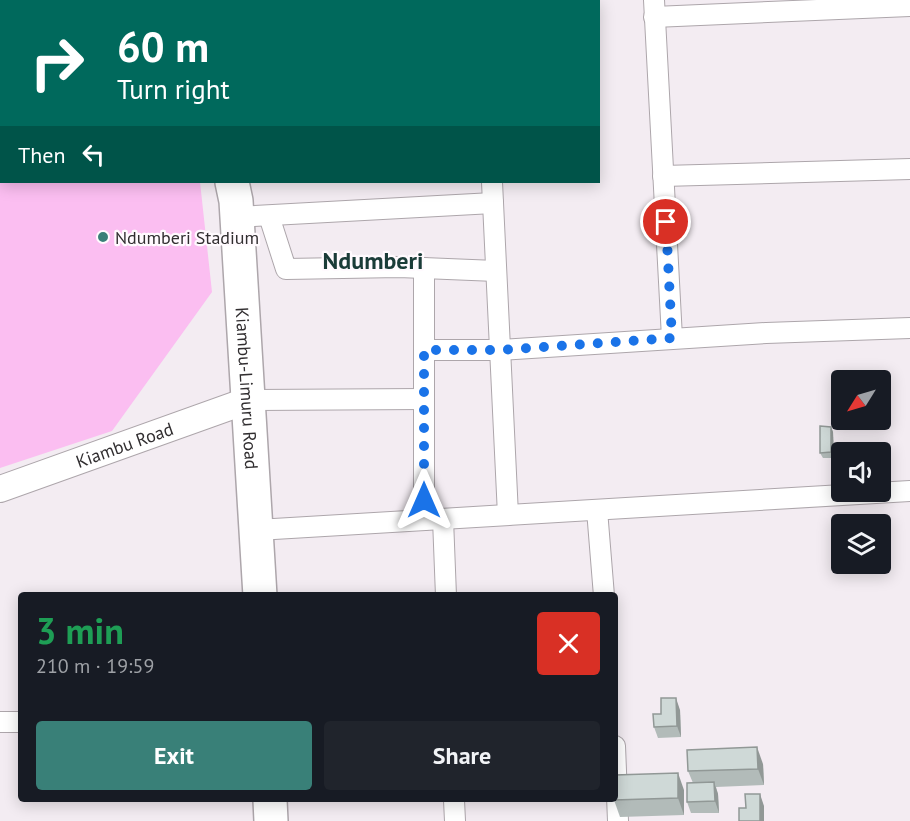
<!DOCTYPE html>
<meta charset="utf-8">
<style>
:root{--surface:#171b24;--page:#20242c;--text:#f1f3f6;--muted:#9ea1a6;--accent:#398078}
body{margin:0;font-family:"PT Sans",sans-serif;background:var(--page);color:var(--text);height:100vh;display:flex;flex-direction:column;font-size:22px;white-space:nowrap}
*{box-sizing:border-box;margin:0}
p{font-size:20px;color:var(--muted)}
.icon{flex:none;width:33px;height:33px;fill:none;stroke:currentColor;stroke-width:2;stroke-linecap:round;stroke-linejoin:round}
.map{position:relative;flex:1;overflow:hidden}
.details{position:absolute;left:18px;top:592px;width:600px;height:210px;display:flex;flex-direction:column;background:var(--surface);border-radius:6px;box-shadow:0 3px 15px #0003}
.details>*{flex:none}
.guide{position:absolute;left:0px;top:0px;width:600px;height:183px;box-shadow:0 3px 15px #0003;background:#00695c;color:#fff;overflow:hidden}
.needle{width:39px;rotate:233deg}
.buttons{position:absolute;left:831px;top:370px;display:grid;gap:12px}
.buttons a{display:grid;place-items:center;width:60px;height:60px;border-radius:6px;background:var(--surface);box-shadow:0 3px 15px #0003;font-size:30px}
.pin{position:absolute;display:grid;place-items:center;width:51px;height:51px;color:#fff;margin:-26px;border:3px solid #fff;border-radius:50%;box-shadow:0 2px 6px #0007}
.me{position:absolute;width:66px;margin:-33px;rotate:0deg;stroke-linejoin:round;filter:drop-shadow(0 0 4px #0008)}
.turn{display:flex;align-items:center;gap:21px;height:126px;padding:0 18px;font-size:27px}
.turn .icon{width:78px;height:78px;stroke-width:2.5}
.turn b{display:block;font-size:42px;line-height:51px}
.then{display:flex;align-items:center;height:57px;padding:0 18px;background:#0003;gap:12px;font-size:22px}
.round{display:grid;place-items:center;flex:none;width:63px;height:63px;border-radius:6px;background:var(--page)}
.overview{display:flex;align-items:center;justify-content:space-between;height:102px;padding:0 18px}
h1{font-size:36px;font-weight:800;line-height:45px;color:#1e9e55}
.action{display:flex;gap:12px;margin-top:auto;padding:12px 18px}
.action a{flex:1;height:69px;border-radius:6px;background:var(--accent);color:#fff;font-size:24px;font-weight:800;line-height:69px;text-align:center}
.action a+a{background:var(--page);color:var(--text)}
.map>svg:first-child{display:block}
.green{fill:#fbbef1}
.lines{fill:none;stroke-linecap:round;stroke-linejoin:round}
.minor-casing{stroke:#ada6ab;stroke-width:22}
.tertiary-casing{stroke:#ada6ab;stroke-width:28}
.trunk-casing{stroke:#ada6ab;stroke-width:36}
.minor{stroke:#fff;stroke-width:20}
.tertiary{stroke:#fff;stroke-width:26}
.trunk{stroke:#fff;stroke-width:33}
.wall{fill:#b2bbb9}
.shaded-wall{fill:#919896}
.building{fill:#cfd9d7;stroke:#919896;stroke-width:1.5}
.route{stroke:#1a73e8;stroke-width:10;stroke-dasharray:0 18}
.poi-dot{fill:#398078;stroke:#fffafe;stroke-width:2}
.labels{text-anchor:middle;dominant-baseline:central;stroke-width:4.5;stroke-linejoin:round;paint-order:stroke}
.poi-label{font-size:18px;fill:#312e30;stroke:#fffafe;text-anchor:start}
.street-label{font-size:18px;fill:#312e30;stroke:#fffafe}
.district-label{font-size:24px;font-weight:bold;fill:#1a3c38;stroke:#fffafe}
</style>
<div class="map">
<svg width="910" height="821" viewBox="0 0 910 821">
<rect width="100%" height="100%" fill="#f3ecf2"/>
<polygon class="green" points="0,0 149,0 150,1 2,2 2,182 200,182 212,292 112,431 0,468"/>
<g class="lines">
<defs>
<g id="minor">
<polyline points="398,0 398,2"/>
<polyline points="654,0 672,338"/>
<polyline points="654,17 910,6"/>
<polyline points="0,75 2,68"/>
<polyline points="663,176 910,169"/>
<polyline points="492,182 508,515"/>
<polyline points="269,216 286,269 399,267 496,271"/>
<polyline points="237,217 493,203"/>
<polyline points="424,268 424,520"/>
<polyline points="424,350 500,350 766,333 910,328"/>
<polyline points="249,400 424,399"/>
<polyline points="597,510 604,596"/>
<polyline points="443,519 446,596"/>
<polyline points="257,530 910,491"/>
<polyline points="0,722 21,722"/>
<polyline points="615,746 618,821"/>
<polyline points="454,800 455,821"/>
</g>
<g id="tertiary">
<path id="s1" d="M0,489l249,-89"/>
</g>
<g id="trunk">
<polyline points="182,0 182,2"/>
<path id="s2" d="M232,182l4,19 24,395"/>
<polyline points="270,800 271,821"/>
</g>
</defs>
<use href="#minor" class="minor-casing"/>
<use href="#tertiary" class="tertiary-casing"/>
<use href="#trunk" class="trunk-casing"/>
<use href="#minor" class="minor"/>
<use href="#tertiary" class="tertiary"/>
<use href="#trunk" class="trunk"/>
</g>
<g class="wall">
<polygon points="831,427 833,432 834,458 823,458 820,453"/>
<polygon points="680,710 681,737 658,738 654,727 661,714"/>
<polygon points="763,764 764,785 716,787 718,794 719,813 691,813 687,802 693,783 688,771"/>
<polygon points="684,790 684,815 620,817 614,800"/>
</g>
<g class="shaded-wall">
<polygon points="831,427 833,432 834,458 831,452"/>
<polygon points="676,698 680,710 681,737 677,726"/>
<polygon points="757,747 763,764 764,785 758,769"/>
<polygon points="678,773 684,790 684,815 678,798"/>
<polygon points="714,782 718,794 719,813 715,801"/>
<polygon points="760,794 764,806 764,821 760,821"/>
</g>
<g class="building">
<polygon points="820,426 831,427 831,452 820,453"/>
<polygon points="661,698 676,698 677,726 654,727 653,714 661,714"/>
<polygon points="757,747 758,769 688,771 687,750"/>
<polygon points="678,773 678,798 614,800 615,800 615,775"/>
<polygon points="714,782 715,801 687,802 687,783"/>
<polygon points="745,794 760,794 760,821 739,821 739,808 746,808"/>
</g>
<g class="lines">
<polyline class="route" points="424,500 424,350 500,350 672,338 666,222"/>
</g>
<circle class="poi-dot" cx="103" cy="237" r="6"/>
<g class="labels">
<g class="poi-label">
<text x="115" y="237">Ndumberi Stadium</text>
</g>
<g class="street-label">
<text stroke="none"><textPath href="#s2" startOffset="207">Kiambu-Limuru Road</textPath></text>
<text stroke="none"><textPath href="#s1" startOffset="132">Kiambu Road</textPath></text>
</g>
<g class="district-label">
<text x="373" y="260">Ndumberi</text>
</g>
</g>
</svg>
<div class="buttons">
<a><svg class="needle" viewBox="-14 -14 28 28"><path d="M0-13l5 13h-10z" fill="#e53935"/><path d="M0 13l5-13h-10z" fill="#9ea1a6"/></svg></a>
<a><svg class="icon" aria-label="sound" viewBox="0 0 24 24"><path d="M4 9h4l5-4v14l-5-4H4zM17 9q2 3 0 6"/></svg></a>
<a><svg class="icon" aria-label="layers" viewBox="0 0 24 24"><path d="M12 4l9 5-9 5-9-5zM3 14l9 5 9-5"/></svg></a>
</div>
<div class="pin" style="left:666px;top:222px;background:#d93025"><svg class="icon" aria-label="arrive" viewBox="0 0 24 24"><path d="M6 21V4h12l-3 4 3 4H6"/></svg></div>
<svg class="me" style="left:424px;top:500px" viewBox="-20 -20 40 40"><path d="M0-17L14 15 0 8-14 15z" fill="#1a73e8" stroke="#fff" stroke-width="4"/></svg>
<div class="guide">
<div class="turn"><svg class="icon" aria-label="right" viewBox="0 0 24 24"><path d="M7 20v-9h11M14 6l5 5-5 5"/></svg><div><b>60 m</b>Turn right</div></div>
<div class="then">Then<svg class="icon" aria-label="left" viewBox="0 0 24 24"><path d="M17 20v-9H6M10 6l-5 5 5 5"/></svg></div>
</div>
<section class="details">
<div class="overview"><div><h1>3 min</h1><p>210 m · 19:59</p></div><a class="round" style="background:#d93025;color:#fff"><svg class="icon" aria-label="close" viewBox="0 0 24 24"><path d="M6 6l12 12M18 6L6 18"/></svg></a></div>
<div class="action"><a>Exit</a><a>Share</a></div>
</section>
</div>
